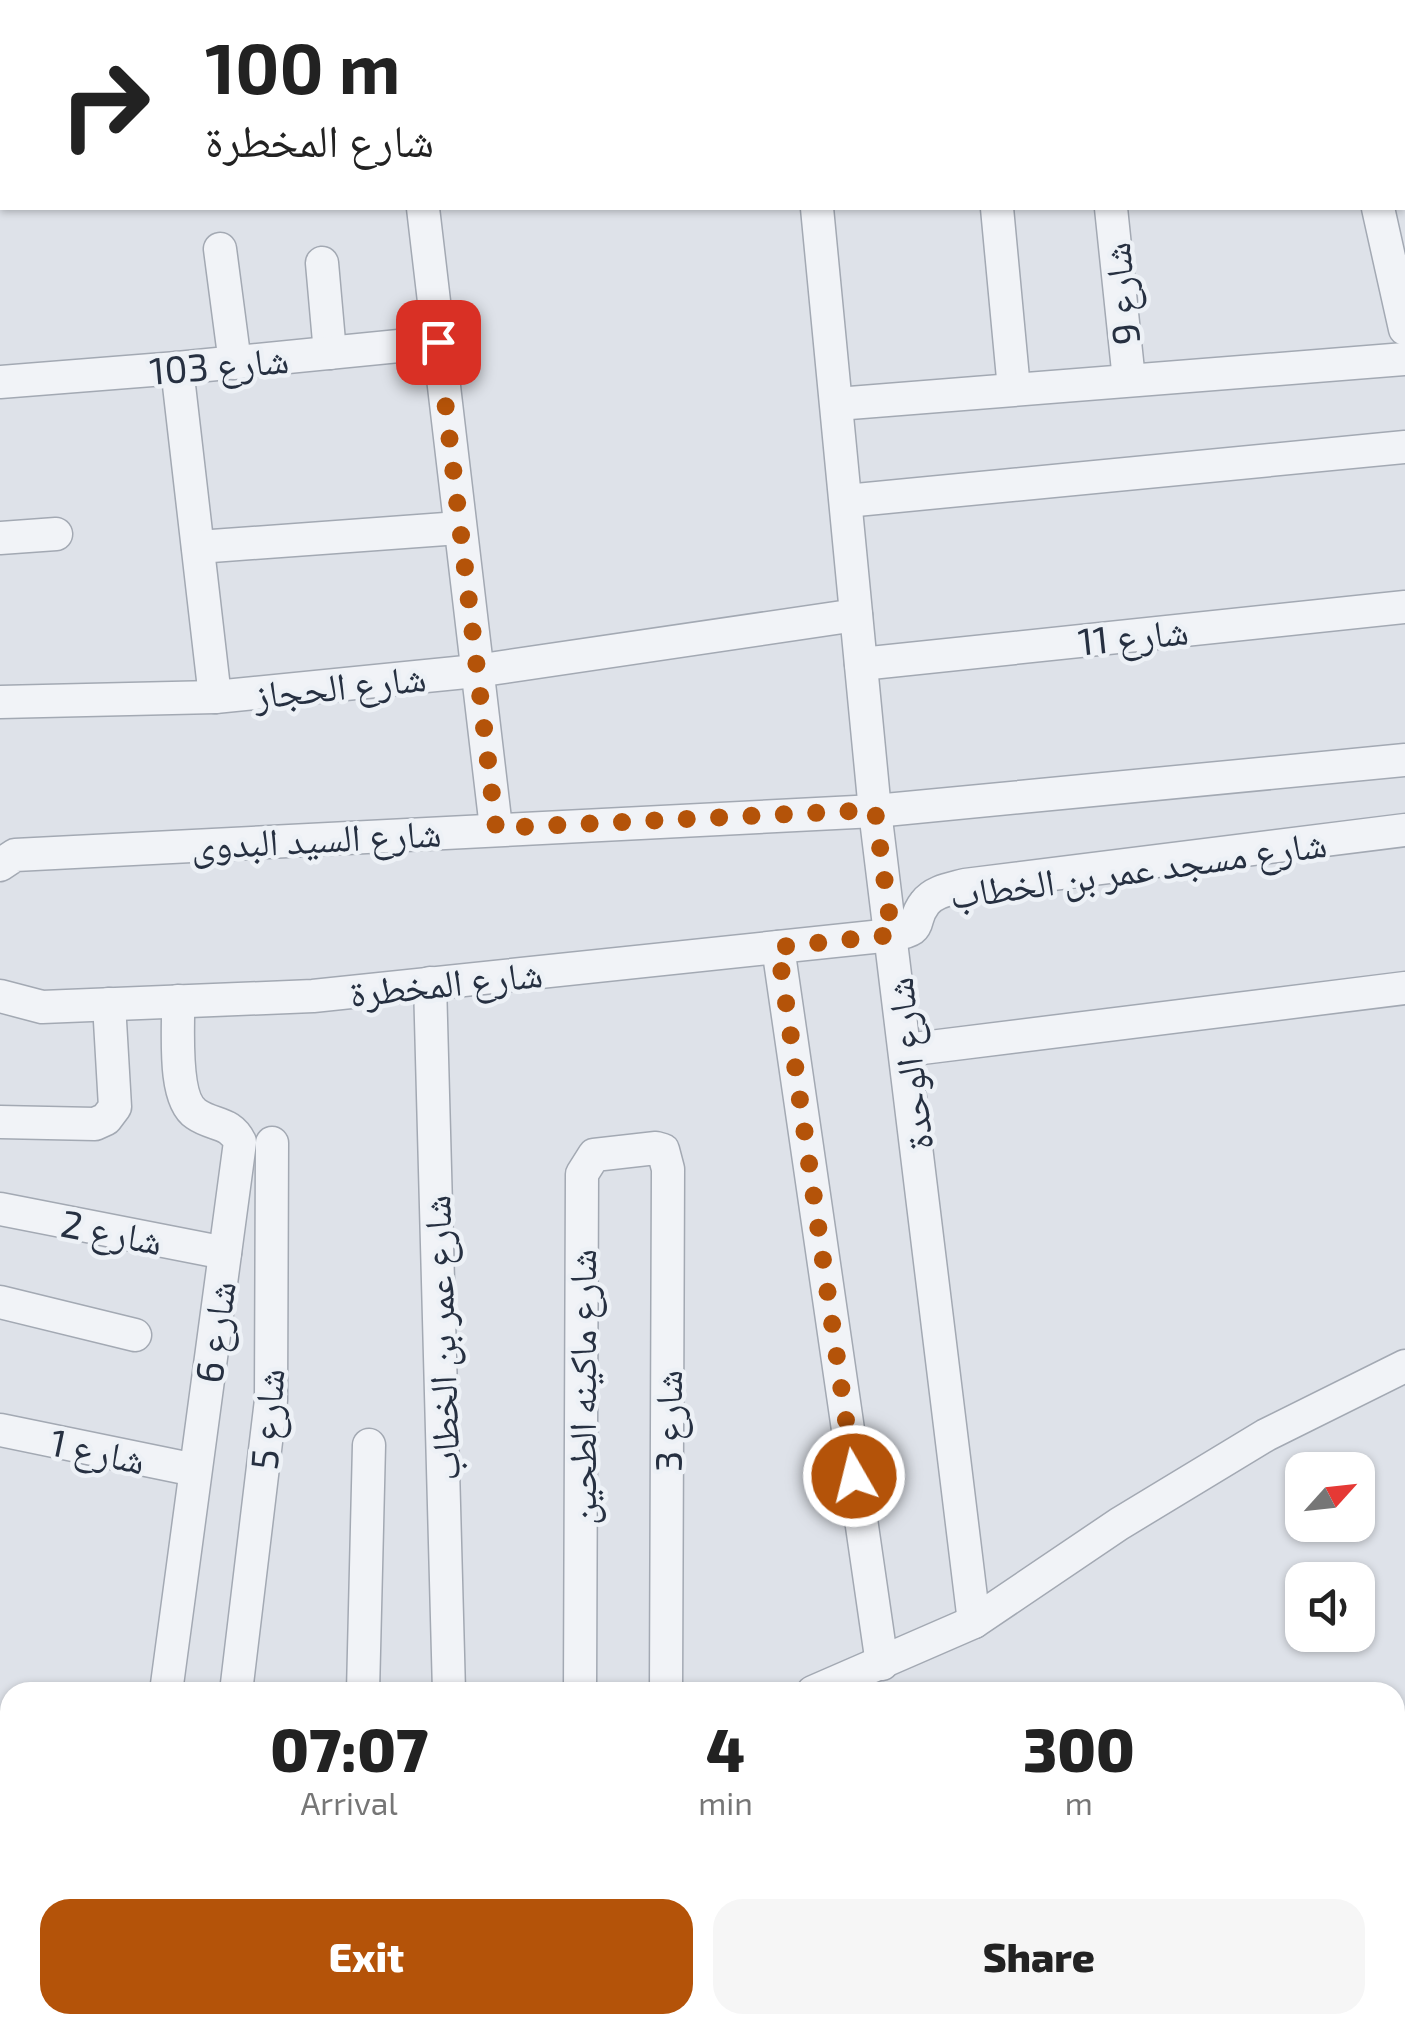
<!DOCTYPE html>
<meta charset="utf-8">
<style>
:root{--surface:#fff;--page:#f6f6f6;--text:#222;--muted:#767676;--accent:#b45309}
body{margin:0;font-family:"Exo 2","Noto Naskh Arabic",sans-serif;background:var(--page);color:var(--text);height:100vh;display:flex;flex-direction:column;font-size:38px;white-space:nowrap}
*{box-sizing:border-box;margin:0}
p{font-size:32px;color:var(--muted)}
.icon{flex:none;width:55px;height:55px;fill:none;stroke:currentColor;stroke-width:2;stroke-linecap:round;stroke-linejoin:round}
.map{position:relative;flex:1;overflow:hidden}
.side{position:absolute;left:0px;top:1682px;width:1405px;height:352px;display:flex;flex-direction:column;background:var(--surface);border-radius:30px 30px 0 0;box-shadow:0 2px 8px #0004}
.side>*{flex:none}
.banner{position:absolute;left:0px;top:0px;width:1405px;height:210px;box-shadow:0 2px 8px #0004;background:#fff;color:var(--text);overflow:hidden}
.needle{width:65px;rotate:63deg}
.controls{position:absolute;left:1285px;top:1452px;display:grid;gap:20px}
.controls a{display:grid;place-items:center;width:90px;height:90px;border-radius:20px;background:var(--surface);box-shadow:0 2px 8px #0004;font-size:50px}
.pin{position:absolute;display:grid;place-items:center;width:85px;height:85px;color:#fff;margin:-42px;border-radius:20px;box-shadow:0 5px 15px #0006}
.me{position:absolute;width:110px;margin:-55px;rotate:352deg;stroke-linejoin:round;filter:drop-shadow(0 0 8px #0008)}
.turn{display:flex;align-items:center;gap:35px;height:210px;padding:0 40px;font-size:45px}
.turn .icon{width:130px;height:130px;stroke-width:2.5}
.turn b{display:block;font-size:70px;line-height:85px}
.eta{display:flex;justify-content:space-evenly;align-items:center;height:170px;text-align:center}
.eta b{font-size:60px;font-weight:800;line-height:70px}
.action{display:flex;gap:20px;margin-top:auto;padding:20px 40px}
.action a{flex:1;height:115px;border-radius:30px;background:var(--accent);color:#fff;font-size:40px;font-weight:800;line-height:115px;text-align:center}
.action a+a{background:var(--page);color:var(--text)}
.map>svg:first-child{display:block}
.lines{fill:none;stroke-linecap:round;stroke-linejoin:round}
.street-casing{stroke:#a3a9b3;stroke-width:35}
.street{stroke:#f1f3f7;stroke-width:32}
.secondary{stroke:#fff;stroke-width:48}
.route{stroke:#b45309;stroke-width:18;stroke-dasharray:0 32.4}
.labels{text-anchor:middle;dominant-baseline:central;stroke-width:9;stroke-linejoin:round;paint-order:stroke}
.street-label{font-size:38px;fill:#263041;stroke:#edf1f6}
</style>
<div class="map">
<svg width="1405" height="2034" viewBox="0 0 1405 2034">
<rect width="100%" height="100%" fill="#dee2e9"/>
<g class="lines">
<defs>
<g id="street">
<polyline points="398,0 399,2"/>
<polyline points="796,0 796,2"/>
<polyline points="978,0 978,2"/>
<polyline points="1089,0 1090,2"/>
<polyline points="1347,0 1347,2"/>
<polyline points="181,2 205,0"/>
<polyline points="0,21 2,21"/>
<polyline points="0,192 2,191"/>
<polyline points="423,208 496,828"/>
<polyline points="817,208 875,811 974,1622"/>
<polyline points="997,208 1014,389"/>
<polyline points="1111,208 1129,380"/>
<polyline points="1378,208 1405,329"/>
<polyline points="220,249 235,363"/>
<polyline points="322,263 330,353"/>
<polyline points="177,368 215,697"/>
<polyline points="0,382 177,368 439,342"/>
<polyline points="837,404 1405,359"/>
<polyline points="846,501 1405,447"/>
<polyline points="0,538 56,534"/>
<polyline points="198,547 459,528"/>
<polyline points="861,664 1405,607"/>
<polyline points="0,702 215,697 476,671 856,615"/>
<polyline points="0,865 15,855 875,811 1405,760"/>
<polyline points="778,947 882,1664"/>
<polyline points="430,983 449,1692"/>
<path d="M0,996l42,11 271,-11 579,-61c35,-6 17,-12 33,-32 9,-12 26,-14 40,-18l440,-55"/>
<polyline points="906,1050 1405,988"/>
<polyline points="0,1122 95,1124 106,1119 115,1107 109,1004"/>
<polyline points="0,1209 225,1253"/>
<polyline points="0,1302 135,1335"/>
<polyline points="0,1430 195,1470"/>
<path d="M166,1692l74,-550c-10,-21 -27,-16 -44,-28 -24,-16 -17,-86 -18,-113"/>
<polyline points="236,1692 271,1400 272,1143"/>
<polyline points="363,1692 369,1445"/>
<polyline points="580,1692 582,1174 594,1155 656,1148 663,1150 668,1169 666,1692"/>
<polyline points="813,1692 974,1622 1119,1524 1266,1435 1405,1366"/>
<polyline points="0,1731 10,1734"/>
</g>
</defs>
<use href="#street" class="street-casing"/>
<use href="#street" class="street"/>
<g class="secondary">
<polyline points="0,1789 10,1792"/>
<polyline points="1115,2025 1172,2034"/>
<polyline points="1386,2025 1405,2028"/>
</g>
</g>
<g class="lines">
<polyline class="route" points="438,342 496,828 875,810 892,935 778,947 854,1476"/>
</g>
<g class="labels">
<g class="street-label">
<text transform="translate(1120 294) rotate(-96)">شارع 9</text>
<text transform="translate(219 364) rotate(-5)">شارع 103</text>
<text transform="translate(1133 635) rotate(-6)">شارع 11</text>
<text transform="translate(340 685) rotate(-6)">شارع الحجاز</text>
<text transform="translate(316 838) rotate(-3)">شارع السيد البدوى</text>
<text transform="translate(1138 868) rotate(-8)">شارع مسجد عمر بن الخطاب</text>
<text transform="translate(446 982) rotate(-6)">شارع المخطرة</text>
<text transform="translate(908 1064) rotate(-97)">شارع الوحدة</text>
<text transform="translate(112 1231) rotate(11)">شارع 2</text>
<text transform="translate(214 1332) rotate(-82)">شارع 6</text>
<text transform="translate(440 1338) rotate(-92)">شارع عمر بن الخطاب</text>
<text transform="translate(581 1387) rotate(-90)">شارع ماكينه الطحين</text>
<text transform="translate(266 1419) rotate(-86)">شارع 5</text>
<text transform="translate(667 1421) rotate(-90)">شارع 3</text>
<text transform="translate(98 1450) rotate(12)">شارع 1</text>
</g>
</g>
</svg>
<div class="controls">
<a><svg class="needle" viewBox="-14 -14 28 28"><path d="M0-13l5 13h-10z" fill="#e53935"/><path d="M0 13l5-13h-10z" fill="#767676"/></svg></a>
<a><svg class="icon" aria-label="sound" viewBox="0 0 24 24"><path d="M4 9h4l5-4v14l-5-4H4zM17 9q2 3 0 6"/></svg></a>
</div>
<div class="pin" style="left:438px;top:342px;background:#d93025"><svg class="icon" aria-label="arrive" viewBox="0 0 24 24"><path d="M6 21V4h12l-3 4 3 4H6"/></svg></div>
<svg class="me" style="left:854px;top:1476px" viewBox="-20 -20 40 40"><circle r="17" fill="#b45309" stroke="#fff" stroke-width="3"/><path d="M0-11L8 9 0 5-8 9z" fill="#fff"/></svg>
<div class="banner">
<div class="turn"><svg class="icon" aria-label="right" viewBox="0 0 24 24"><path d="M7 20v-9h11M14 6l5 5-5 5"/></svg><div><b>100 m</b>شارع المخطرة</div></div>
</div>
<section class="side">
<div class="eta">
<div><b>07:07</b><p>Arrival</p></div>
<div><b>4</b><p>min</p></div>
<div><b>300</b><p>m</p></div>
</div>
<div class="action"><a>Exit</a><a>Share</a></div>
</section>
</div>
